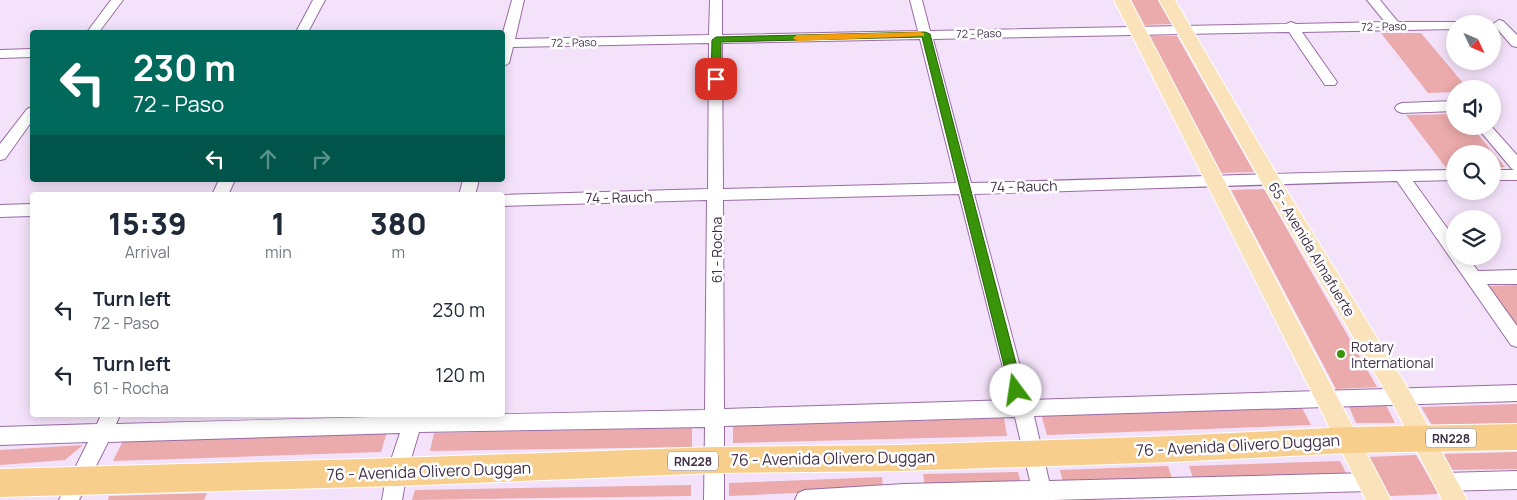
<!DOCTYPE html>
<style>
:root{--surface:#fff;--page:#f6f6f7;--text:#1f2937;--muted:#747a83}
body{margin:0;font-family:Manrope,sans-serif;background:var(--page);color:var(--text);height:100vh;display:flex;flex-direction:column;font-size:19px;white-space:nowrap}
*{box-sizing:border-box;margin:0}
p{font-size:16px;color:var(--muted)}
.icon{flex:none;width:28px;height:28px;fill:none;stroke:currentColor;stroke-width:2;stroke-linecap:round;stroke-linejoin:round}
.map{position:relative;flex:1;overflow:hidden}
.side{position:absolute;left:30px;top:192px;width:475px;height:225px;display:flex;flex-direction:column;background:var(--surface);border-radius:5px;box-shadow:0 2px 12px #0003}
.side>*{flex:none}
.hud{position:absolute;left:30px;top:30px;width:475px;height:152px;border-radius:5px;box-shadow:0 2px 12px #0003;background:#00695c;color:#fff;overflow:hidden}
.needle{width:32px;rotate:134deg}
.fabs{position:absolute;left:1446px;top:15px;display:grid;gap:10px}
.fabs a{display:grid;place-items:center;width:55px;height:55px;border-radius:50%;background:var(--surface);box-shadow:0 2px 12px #0003;font-size:25px}
.pin{position:absolute;display:grid;place-items:center;width:42px;height:42px;color:#fff;margin:-21px;border-radius:10px;box-shadow:0 2px 8px #0006}
.me{position:absolute;width:55px;margin:-28px;rotate:346deg;stroke-linejoin:round;filter:drop-shadow(0 0 4px #0008)}
.turn{display:flex;align-items:center;gap:18px;height:105px;padding:0 20px;font-size:22px}
.turn .icon{width:65px;height:65px;stroke-width:2.5}
.turn b{display:block;font-size:35px;line-height:42px}
.lanes{display:flex;align-items:center;height:48px;padding:0 20px;background:#0003;justify-content:center;gap:25px;direction:ltr}
.lanes .off{opacity:.35}
.eta{display:flex;justify-content:space-evenly;align-items:center;height:85px;text-align:center}
.eta b{font-size:30px;font-weight:800;line-height:35px}
ul{padding:0;list-style:none}
li{display:flex;align-items:center;gap:15px;height:65px;padding:0 20px}
li div{flex:1}
li b{display:block;font-size:19px}
li em{font-style:normal}
.map>svg:first-child{display:block}
.green{fill:#ebaaab}
.lines{fill:none;stroke-linecap:round;stroke-linejoin:round}
.minor-casing{stroke:#986da4;stroke-width:2}
.major-casing{stroke:#fff;stroke-width:2}
.highway-casing{stroke:#fff;stroke-width:2}
.minor{fill:#fff;fill-rule:evenodd}
.major{fill:#fae2ba;fill-rule:evenodd}
.highway{fill:#f7ce8c;fill-rule:evenodd}
.route{fill:#3a940a;stroke:#266006}
.slow{fill:#f59e0b}
.poi-dot{fill:#3a940a;stroke:#fff;stroke-width:2}
.labels{text-anchor:middle;dominant-baseline:central;stroke-width:5;stroke-linejoin:round;paint-order:stroke}
.far-street-label{font-size:11px;fill:#423048;stroke:#fff}
.shield{fill:#fff;stroke:#7b6e7f;stroke-width:1}
.shield-label{font-size:12px;font-weight:bold;fill:#423048}
.street-label{font-size:14px;fill:#423048;stroke:#fff}
.poi-label{font-size:14px;fill:#423048;stroke:#fff;text-anchor:start}
.near-street-label{font-size:16px;fill:#423048;stroke:#fff}
</style>
<div class="map">
<svg width="1517" height="500" viewBox="0 0 1517 500">
<rect width="100%" height="100%" fill="#f4e2fa"/>
<g class="green">
<polygon points="1131,0 1158,0 1172,24 1144,25"/>
<polygon points="1381,33 1421,33 1468,89 1455,89 1455,92 1428,93"/>
<polygon points="1148,36 1177,36 1254,172 1221,173"/>
<polygon points="1455,114 1455,126 1471,126 1505,167 1493,168 1492,154 1455,154 1455,168 1447,169 1406,115"/>
<polygon points="1264,189 1377,387 1336,389 1231,190"/>
<polygon points="1517,285 1517,326 1488,286"/>
<polygon points="1347,402 1385,403 1395,423 1356,423"/>
<polygon points="1300,404 1311,425 1047,435 1041,414"/>
<polygon points="1517,404 1517,423 1432,425 1421,407"/>
<polygon points="1004,418 1007,436 733,443 733,426"/>
<polygon points="692,428 692,447 430,451 434,433"/>
<polygon points="387,432 381,452 113,461 123,441"/>
<polygon points="83,445 65,460 0,465 0,450"/>
<polygon points="1517,452 1517,469 1451,470 1442,454"/>
<polygon points="1416,455 1439,494 1390,496 1368,457"/>
<polygon points="1340,461 1346,473 1193,478 1189,466"/>
<polygon points="1168,466 1172,478 1063,482 1060,470"/>
<polygon points="1018,472 1021,483 925,486 923,474"/>
<polygon points="882,477 883,489 729,496 729,483"/>
<polygon points="691,485 691,496 412,500 415,490"/>
<polygon points="207,493 204,500 108,500 109,496"/>
</g>
<g class="lines">
<defs>
<g id="minor">
<polygon points="111,0 123,0 99,32 87,32"/>
<polygon points="313,0 325,0 308,32 296,32"/>
<path d="M512,0h12l-9,39 194,-4 1,-35h12v35l196,-4 -8,-31h12l8,31 356,-7 5,-2 5,2 89,-2 -18,-22h13l18,22h61l2,2h-6v5l-153,3 35,50 -2,3h-10l-36,-53 -356,7 38,144c162,-4 323,-11 484,-13v10l-42,1 42,58v17h12l11,15 39,-1v14h-30l30,42v21l-6,-2 -114,-164c-141,3 -282,9 -423,13l55,206 488,-15v16l-483,15 15,65 320,-8 7,2 3,7 -3,7 -7,2 -316,9h-258l3,-7 7,-3 99,-6 126,-3 -15,-64 -291,9v74h-20l1,-73 -286,5 -12,40 -5,28h-20l5,-28 13,-39 -292,9 -29,58h-20l29,-58 -88,3v-18l97,-3 4,-9h19l-4,9c198,-6 392,-10 589,-14l2,-210 -205,6v-11h-2l208,-6 1,-146 -196,4 -4,16 -7,4v-31zM920,39l36,144 -233,6 -1,-146zM959,194l52,206 -287,9 -1,-209z"/>
<polygon points="1499,20 1503,21 1517,35 1517,47 1512,46 1493,24"/>
<polygon points="32,49 32,57 0,58 0,50"/>
<polygon points="1455,101 1455,111 1402,113 1397,111 1395,108 1397,105 1402,103"/>
<polygon points="32,107 32,121 5,159 0,160 0,144 27,109"/>
<polygon points="1476,126 1491,126 1517,155 1517,180 1492,180 1492,170 1514,170 1512,169"/>
<polygon points="219,180 235,180 228,195 212,195"/>
<polygon points="463,180 479,180 475,195 459,195"/>
<polygon points="32,204 32,216 0,217 0,205"/>
<polygon points="1517,471 1517,489 1444,491 1437,489 1434,482 1437,475 1444,473"/>
</g>
<g id="major">
<polygon points="1114,0 1130,0 1391,500 1366,500"/>
<polygon points="1159,0 1175,0 1276,173 1409,390 1467,500 1442,500 1393,404 1262,183"/>
</g>
<polygon id="highway" points="1517,424 1517,450 1349,453 1171,462 899,471 715,473 397,486 0,497 0,469 397,458 715,447 899,445 1171,436 1349,427"/>
</defs>
<use href="#minor" class="minor-casing"/>
<use href="#major" class="major-casing"/>
<use href="#highway" class="highway-casing"/>
<use href="#minor" class="minor"/>
<use href="#major" class="major"/>
<use href="#highway" class="highway"/>
</g>
<polygon class="route" points="925,32 930,34 1023,390 1021,394 1016,396 1012,394 1010,390 922,37 721,42 721,79 716,82 711,79 712,40 716,37"/>
<polygon class="slow" points="920,32 924,33 924,36 797,41 793,38 797,35"/>
<circle class="poi-dot" cx="1341" cy="354" r="5"/>
<g class="labels">
<g class="far-street-label">
<text transform="translate(1384 26) rotate(-1)">72 - Paso</text>
<text transform="translate(979 33) rotate(-1)">72 - Paso</text>
<text transform="translate(574 42) rotate(-1)">72 - Paso</text>
</g>
<g class="shield">
<rect x="1426" y="428.5" width="50" height="19" rx="4"/>
<rect x="668" y="451.5" width="50" height="19" rx="4"/>
</g>
<g class="shield-label">
<text x="1451" y="438">RN228</text>
<text x="693" y="461">RN228</text>
</g>
<g class="street-label">
<text transform="translate(1024 186) rotate(-1)">74 - Rauch</text>
<text transform="translate(619 197) rotate(-1)">74 - Rauch</text>
<text transform="translate(1312 249) rotate(59)">65 - Avenida Almafuerte</text>
<text transform="translate(716 250) rotate(-90)">61 - Rocha</text>
</g>
<g class="poi-label">
<text x="1351" y="346">Rotary<tspan x="1351" dy="16">International</tspan></text>
</g>
<g class="near-street-label">
<text transform="translate(1238 445) rotate(-3)">76 - Avenida Olivero Duggan</text>
<text transform="translate(833 458) rotate(-1)">76 - Avenida Olivero Duggan</text>
<text transform="translate(429 471) rotate(-2)">76 - Avenida Olivero Duggan</text>
</g>
</g>
</svg>
<div class="fabs">
<a><svg class="needle" viewBox="-14 -14 28 28"><path d="M0-13l5 13h-10z" fill="#e53935"/><path d="M0 13l5-13h-10z" fill="#747a83"/></svg></a>
<a><svg class="icon" aria-label="sound" viewBox="0 0 24 24"><path d="M4 9h4l5-4v14l-5-4H4zM17 9q2 3 0 6"/></svg></a>
<a><svg class="icon" aria-label="search" viewBox="0 0 24 24"><circle cx="10" cy="10" r="6"/><path d="M15 15l6 6"/></svg></a>
<a><svg class="icon" aria-label="layers" viewBox="0 0 24 24"><path d="M12 4l9 5-9 5-9-5zM3 14l9 5 9-5"/></svg></a>
</div>
<div class="pin" style="left:716px;top:79px;background:#d93025"><svg class="icon" aria-label="arrive" viewBox="0 0 24 24"><path d="M6 21V4h12l-3 4 3 4H6"/></svg></div>
<svg class="me" style="left:1016px;top:390px" viewBox="-20 -20 40 40"><circle r="19" fill="#fff"/><path d="M0-13L10 11 0 6-10 11z" fill="#3a940a"/></svg>
<div class="hud">
<div class="turn"><svg class="icon" aria-label="left" viewBox="0 0 24 24"><path d="M17 20v-9H6M10 6l-5 5 5 5"/></svg><div><b>230 m</b>72 - Paso</div></div>
<div class="lanes"><svg class="icon" aria-label="left" viewBox="0 0 24 24"><path d="M17 20v-9H6M10 6l-5 5 5 5"/></svg><svg class="icon off" aria-label="ahead" viewBox="0 0 24 24"><path d="M12 20V5M6 11l6-6 6 6"/></svg><svg class="icon off" aria-label="right" viewBox="0 0 24 24"><path d="M7 20v-9h11M14 6l5 5-5 5"/></svg></div>
</div>
<section class="side">
<div class="eta">
<div><b>15:39</b><p>Arrival</p></div>
<div><b>1</b><p>min</p></div>
<div><b>380</b><p>m</p></div>
</div>
<ul>
<li><svg class="icon" aria-label="left" viewBox="0 0 24 24"><path d="M17 20v-9H6M10 6l-5 5 5 5"/></svg><div><b>Turn left</b><p>72 - Paso</p></div><em>230 m</em></li>
<li><svg class="icon" aria-label="left" viewBox="0 0 24 24"><path d="M17 20v-9H6M10 6l-5 5 5 5"/></svg><div><b>Turn left</b><p>61 - Rocha</p></div><em>120 m</em></li>
</ul>
</section>
</div>
